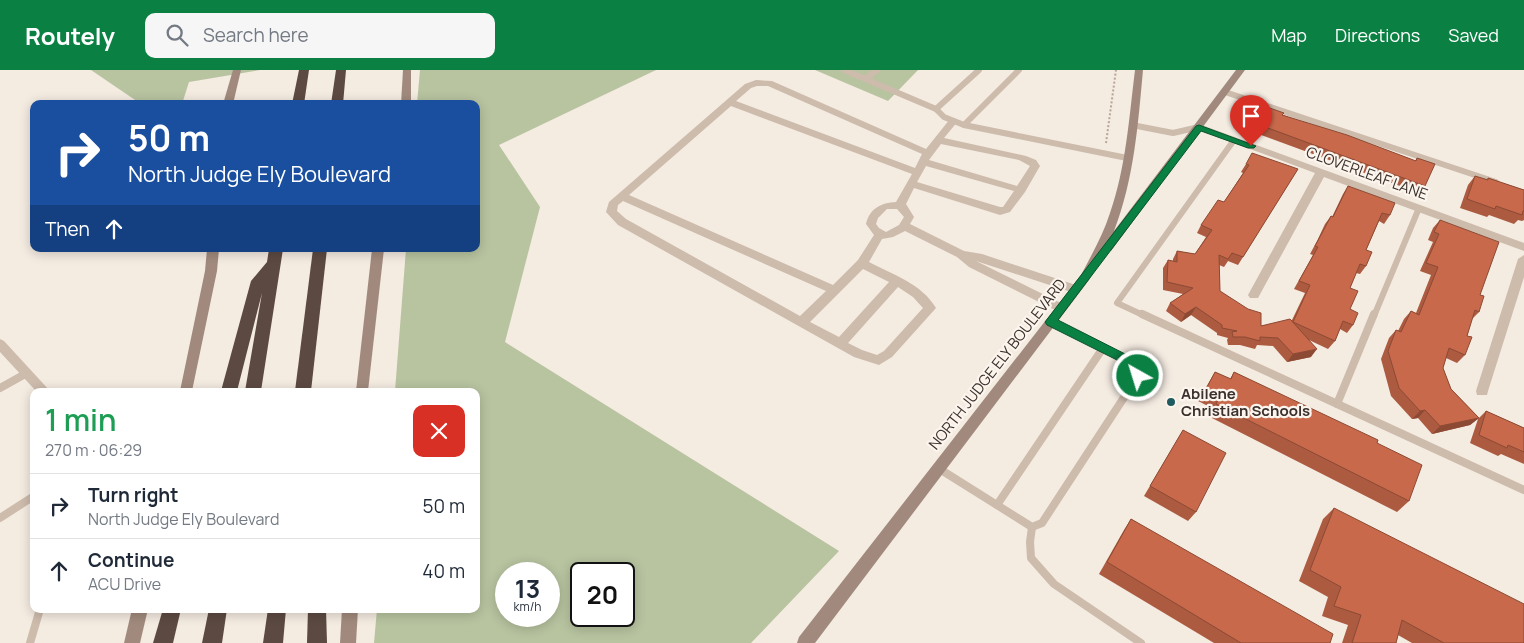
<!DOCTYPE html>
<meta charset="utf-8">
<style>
:root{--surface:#fff;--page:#f6f6f7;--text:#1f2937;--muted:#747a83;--line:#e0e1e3;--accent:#0b8043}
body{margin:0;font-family:Manrope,sans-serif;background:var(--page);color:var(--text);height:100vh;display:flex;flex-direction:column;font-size:19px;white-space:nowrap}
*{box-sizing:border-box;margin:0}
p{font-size:16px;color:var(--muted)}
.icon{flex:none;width:28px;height:28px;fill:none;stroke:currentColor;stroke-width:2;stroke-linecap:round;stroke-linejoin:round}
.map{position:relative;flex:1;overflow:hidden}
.drawer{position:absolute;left:30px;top:318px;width:450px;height:225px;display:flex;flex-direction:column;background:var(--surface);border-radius:10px;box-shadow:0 2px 12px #0003}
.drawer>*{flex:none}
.hud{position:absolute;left:30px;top:30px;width:450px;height:152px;border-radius:10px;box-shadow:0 2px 12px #0003;background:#1a4fa0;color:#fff;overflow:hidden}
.speed{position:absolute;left:495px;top:492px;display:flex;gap:10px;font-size:25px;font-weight:700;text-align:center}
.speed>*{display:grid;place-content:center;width:65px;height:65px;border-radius:50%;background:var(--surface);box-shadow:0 2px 12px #0003;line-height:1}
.speed small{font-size:12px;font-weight:400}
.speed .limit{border:2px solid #111;border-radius:8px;background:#fff;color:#111}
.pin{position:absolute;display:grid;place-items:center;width:42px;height:42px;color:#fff;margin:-51px -21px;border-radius:50% 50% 50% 0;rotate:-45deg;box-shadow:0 0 5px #0007}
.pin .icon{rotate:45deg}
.me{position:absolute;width:55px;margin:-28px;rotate:321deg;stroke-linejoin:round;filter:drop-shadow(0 0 4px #0008)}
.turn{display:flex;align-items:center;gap:18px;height:105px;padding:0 15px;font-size:22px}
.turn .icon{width:65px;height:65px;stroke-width:2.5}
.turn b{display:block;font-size:35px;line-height:42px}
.then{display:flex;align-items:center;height:48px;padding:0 15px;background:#0003;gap:10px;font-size:19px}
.round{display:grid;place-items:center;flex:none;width:52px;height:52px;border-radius:10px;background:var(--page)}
.overview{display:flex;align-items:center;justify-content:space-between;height:85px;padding:0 15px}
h1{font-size:30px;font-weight:600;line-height:38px;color:#1e9e55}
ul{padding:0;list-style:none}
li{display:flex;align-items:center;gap:15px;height:65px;padding:0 15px;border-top:1px solid var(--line)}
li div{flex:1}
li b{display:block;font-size:19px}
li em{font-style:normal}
header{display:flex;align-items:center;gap:30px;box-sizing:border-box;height:70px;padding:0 25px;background:var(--accent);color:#fff}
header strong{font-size:24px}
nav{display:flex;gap:28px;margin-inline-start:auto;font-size:18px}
.search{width:350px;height:45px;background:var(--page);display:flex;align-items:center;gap:12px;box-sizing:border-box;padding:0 18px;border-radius:10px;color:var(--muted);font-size:19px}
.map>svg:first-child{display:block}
.green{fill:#b8c4a0;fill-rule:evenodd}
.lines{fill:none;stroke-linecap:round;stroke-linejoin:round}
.path{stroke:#b9a596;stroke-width:2;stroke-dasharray:2 2;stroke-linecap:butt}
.lane-far1{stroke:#cdbbac;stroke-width:6}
.lane{stroke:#cdbbac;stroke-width:8}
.street{fill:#cdbbac;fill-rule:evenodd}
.secondary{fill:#a18a7d;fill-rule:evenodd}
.highway{fill:#5c4a42;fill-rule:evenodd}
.wall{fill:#ac5a40}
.shaded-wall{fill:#8c4a34}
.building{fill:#c8694b;stroke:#8c4a34}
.route{fill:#0b8043;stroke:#07532c}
.poi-dot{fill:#1f5a5e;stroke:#fbf5ee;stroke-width:2}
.labels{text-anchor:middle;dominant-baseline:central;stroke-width:4.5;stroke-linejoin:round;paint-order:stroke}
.street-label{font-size:15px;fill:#3b302b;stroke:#fbf5ee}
.poi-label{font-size:15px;font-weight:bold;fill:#3b302b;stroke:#fbf5ee;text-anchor:start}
</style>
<header>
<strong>Routely</strong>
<div class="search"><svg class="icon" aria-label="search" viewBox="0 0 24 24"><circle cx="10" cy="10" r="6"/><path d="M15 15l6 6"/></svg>Search here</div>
<nav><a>Map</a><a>Directions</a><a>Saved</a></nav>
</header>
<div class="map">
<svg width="1524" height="573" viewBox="0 0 1524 573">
<rect width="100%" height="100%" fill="#f4ebe1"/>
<g class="green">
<polygon points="91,0 260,0 189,12 182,34 141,34"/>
<path d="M420,0h236l-157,75 41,62 -35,135 334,209 -88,92h-377l3,-34h99v-218h-81l11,-142h70v-145h-59zM506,504h43v42h-43zM581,504h43v42h-43z"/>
<polygon points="815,0 918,0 888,31"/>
</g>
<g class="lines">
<polyline class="path" points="1106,73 1116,0"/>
<g class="lane-far1">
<polyline points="844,0 936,39 944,47 964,55 1127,88"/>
<polyline points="865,9 877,0"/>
<polyline points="1225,22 1496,112"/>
<polyline points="936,39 979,0"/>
<polyline points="964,55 1019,0"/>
<polyline points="1132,55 1173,63 1199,57"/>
<polyline points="1145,246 1117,233 1234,70"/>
<polyline points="1374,246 1419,138"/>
</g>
<g class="lane">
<polyline points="1142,244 1524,420"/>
<polyline points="0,318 27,303"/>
<polyline points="1337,334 1374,244"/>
<polyline points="938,398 1032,457 1042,453 1138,306 1140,300 1133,293 1051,252"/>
<polyline points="997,435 1103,278"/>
<polyline points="0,448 34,426"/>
<polyline points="1032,457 1030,472 1031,488 1054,514 1141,573"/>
<polyline points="30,573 40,539"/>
</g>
<g class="street">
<path d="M756,10l16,1 154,68 24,-30 3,-1 5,3 -14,17 82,18 10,4 4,6 -15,26 -15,20 -10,3 -86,-27 -8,16 8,13 -4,7 54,27 18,3 97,32 2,3 -2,3h-8l-95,-31 89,44 2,3 -2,3h-8l-88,-44 -12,-10 -52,-26 -12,6 -11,2 -13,23c23,12 53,22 67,46l-44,49 -13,8 -25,-8 -236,-132 -12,-13 3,-10 136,-118zM757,16h11l154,68 -7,14 -179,-67 15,-13zM731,36l181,68 -16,28c-15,1 -26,6 -30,22l8,11 -16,25 -25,25 -204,-90zM941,74l78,16 11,6 -13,20 -88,-26zM926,96l88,25 -11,16h-3l-83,-25zM623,131l203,90 -26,25 -174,-97 -9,-8 1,-6zM887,139h10l7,8 -5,8 -13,7 -7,-4 -3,-4 2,-6zM863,199l26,13 -50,55 -29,-15zM898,217l15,10 10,11 -39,43 -7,4 -15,-5 -14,-7z"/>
<polygon points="1199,54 1524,173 1524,181 1324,107 1258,228 1250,228 1248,225 1315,103 1196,59 1194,57"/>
<polygon points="1524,185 1524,207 1488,321 1487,325 1477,325 1476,321 1518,189"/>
<polygon points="0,269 4,271 50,321 36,321 0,282"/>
</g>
<g class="secondary">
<polygon points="233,0 241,0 233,34 223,34"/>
<polygon points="403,0 411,0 411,34 401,34"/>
<path d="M1135,0h8c-5,55 -9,109 -29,161l122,-161h9l-134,181h-6l-16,29 -274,363h-18l2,-6 282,-362c11,-21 22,-40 29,-62 16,-46 19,-95 25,-143z"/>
<polygon points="207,179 219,179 217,201 192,321 180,321 205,201"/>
<polygon points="372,179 384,179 368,321 356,321"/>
<polygon points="132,539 148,539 140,573 124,573"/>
<polygon points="342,539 358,539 356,573 340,573"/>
</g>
<g class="highway">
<polygon points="299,0 309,0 304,34 292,34"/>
<polygon points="336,0 346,0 343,34 331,34"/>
<polygon points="269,179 283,179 261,321 245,321 262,223 237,321 221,321 251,211 267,192"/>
<polygon points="313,179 327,179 311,321 295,321"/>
<polygon points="163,539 181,539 173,573 153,573"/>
<polygon points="209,539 227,539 222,573 202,573"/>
<polygon points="268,539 286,539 283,573 263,573"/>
<polygon points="308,539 326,539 327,573 307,573"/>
</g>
</g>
<g class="wall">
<polygon points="1283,45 1415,91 1417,88 1425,116 1419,123 1245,59 1249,51"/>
<polygon points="1246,94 1298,99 1238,195 1228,191 1224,197 1219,195 1220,221 1261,256 1292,250 1305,223 1294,219 1313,185 1310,184 1317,171 1325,154 1331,146 1332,147 1343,124 1348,116 1390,145 1384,154 1379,151 1366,180 1366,196 1360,204 1356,203 1350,218 1350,239 1353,255 1347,263 1340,259 1335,271 1328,279 1309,270 1311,287 1287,292 1273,276 1257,275 1255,279 1240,275 1228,275 1227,270 1228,268 1217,265 1217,263 1191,245 1181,252 1166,241 1170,233 1183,224 1163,220 1163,198 1168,190 1173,191 1173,189 1177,181 1195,184 1206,167 1197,163 1201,155 1224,132 1243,103 1241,102"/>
<polygon points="1475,106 1487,110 1488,108 1524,120 1524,150 1522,151 1518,150 1514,154 1489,145 1487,147 1460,138 1468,115"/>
<polygon points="1440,150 1480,225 1479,242 1472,249 1467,266 1465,285 1457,293 1446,288 1443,298 1451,319 1479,348 1470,355 1432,364 1418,348 1412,349 1391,326 1381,289 1389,268 1396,260 1398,261 1404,249 1411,241 1416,243 1431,205 1420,201 1433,172 1428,170 1433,158"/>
<polygon points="1215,302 1230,309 1234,302 1377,373 1409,431 1397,442 1208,346 1212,338 1198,331"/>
<polygon points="1486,341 1524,358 1524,394 1501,384 1498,386 1470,373 1478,349"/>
<polygon points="1183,360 1196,442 1188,451 1144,426"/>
<polygon points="1334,438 1524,573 1412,573 1398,565 1396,573 1342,573 1348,555 1322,546 1328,527 1299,511 1323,449"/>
<polygon points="1131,449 1330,573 1214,573 1099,504 1124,460"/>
</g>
<g class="shaded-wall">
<polygon points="1196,237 1191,245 1181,252 1185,244"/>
<polygon points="1317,279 1311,287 1287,292 1293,284"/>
<polygon points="1425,340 1418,348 1412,349 1420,341"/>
<polygon points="1479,348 1470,355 1432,364 1440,356"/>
</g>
<g class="building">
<polygon points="1261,35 1284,43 1282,45 1347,65 1416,91 1417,88 1435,94 1425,116 1249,51"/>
<polygon points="1252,83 1298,99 1243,187 1232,183 1228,189 1219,185 1220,221 1248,239 1261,243 1261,256 1290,249 1317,279 1293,284 1278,268 1260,267 1260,271 1245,267 1233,267 1232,262 1237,261 1222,258 1222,255 1196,237 1185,244 1170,233 1193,218 1167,212 1168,190 1177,192 1177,181 1195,184 1212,160 1201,155 1218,130 1224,132 1249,95 1246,94"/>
<polygon points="1475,106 1488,110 1488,108 1524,120 1524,141 1523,141 1522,145 1496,136 1495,139 1467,129"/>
<polygon points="1348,116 1395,133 1390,145 1382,143 1366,180 1372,182 1366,196 1360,194 1350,218 1358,221 1350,239 1358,243 1353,255 1343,251 1335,271 1293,252 1310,215 1299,211 1318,177 1315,176 1322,163 1331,146 1333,147"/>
<polygon points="1440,150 1499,172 1480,225 1484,226 1479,242 1475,240 1467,266 1472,267 1465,285 1449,278 1443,298 1451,319 1479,348 1440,356 1425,340 1420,341 1399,318 1388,281 1396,260 1401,262 1411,241 1419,245 1438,197 1426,193 1439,164 1434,162"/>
<polygon points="1215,302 1231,309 1234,302 1378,370 1377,373 1422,395 1409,431 1216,334 1220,326 1206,319"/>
<polygon points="1486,341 1524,358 1524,382 1508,375 1507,378 1479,365"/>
<polygon points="1183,360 1226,383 1196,442 1150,416"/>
<polygon points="1334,438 1524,534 1524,573 1444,573 1402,550 1396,573 1352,573 1361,545 1334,536 1341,517 1310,500"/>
<polygon points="1131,449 1333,564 1330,573 1241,573 1107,492"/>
</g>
<polygon class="route" points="1199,55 1256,76 1254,78 1248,78 1201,61 1058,250 1137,290 1145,300 1142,309 1134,309 1132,306 1134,301 1129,296 1047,255 1045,252 1196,56"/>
<circle class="poi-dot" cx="1171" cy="332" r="5"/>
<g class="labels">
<g class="street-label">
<text transform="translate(1367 103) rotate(20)">CLOVERLEAF LANE</text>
<text transform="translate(997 294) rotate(-52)">NORTH JUDGE ELY BOULEVARD</text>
</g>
<g class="poi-label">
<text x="1181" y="323">Abilene<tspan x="1181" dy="17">Christian Schools</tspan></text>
</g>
</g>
</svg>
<div class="speed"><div>13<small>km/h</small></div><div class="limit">20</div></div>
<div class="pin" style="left:1251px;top:76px;background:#d93025"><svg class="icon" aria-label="arrive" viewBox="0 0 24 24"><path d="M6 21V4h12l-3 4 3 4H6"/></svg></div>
<svg class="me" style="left:1138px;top:306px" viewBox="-20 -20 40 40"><circle r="17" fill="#0b8043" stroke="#fff" stroke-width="3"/><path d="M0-11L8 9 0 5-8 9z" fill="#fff"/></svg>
<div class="hud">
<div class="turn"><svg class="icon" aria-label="right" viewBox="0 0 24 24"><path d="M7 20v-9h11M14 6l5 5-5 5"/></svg><div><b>50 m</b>North Judge Ely Boulevard</div></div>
<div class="then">Then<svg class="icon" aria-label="ahead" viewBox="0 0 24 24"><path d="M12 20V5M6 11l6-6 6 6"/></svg></div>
</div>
<section class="drawer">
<div class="overview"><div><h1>1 min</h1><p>270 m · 06:29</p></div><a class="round" style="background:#d93025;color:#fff"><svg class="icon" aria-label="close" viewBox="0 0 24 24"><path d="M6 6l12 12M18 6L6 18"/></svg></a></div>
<ul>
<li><svg class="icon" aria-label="right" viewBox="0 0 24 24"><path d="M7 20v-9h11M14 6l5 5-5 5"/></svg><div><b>Turn right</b><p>North Judge Ely Boulevard</p></div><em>50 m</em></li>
<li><svg class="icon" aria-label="ahead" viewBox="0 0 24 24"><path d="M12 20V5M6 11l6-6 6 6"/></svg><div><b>Continue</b><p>ACU Drive</p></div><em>40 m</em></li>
</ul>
</section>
</div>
